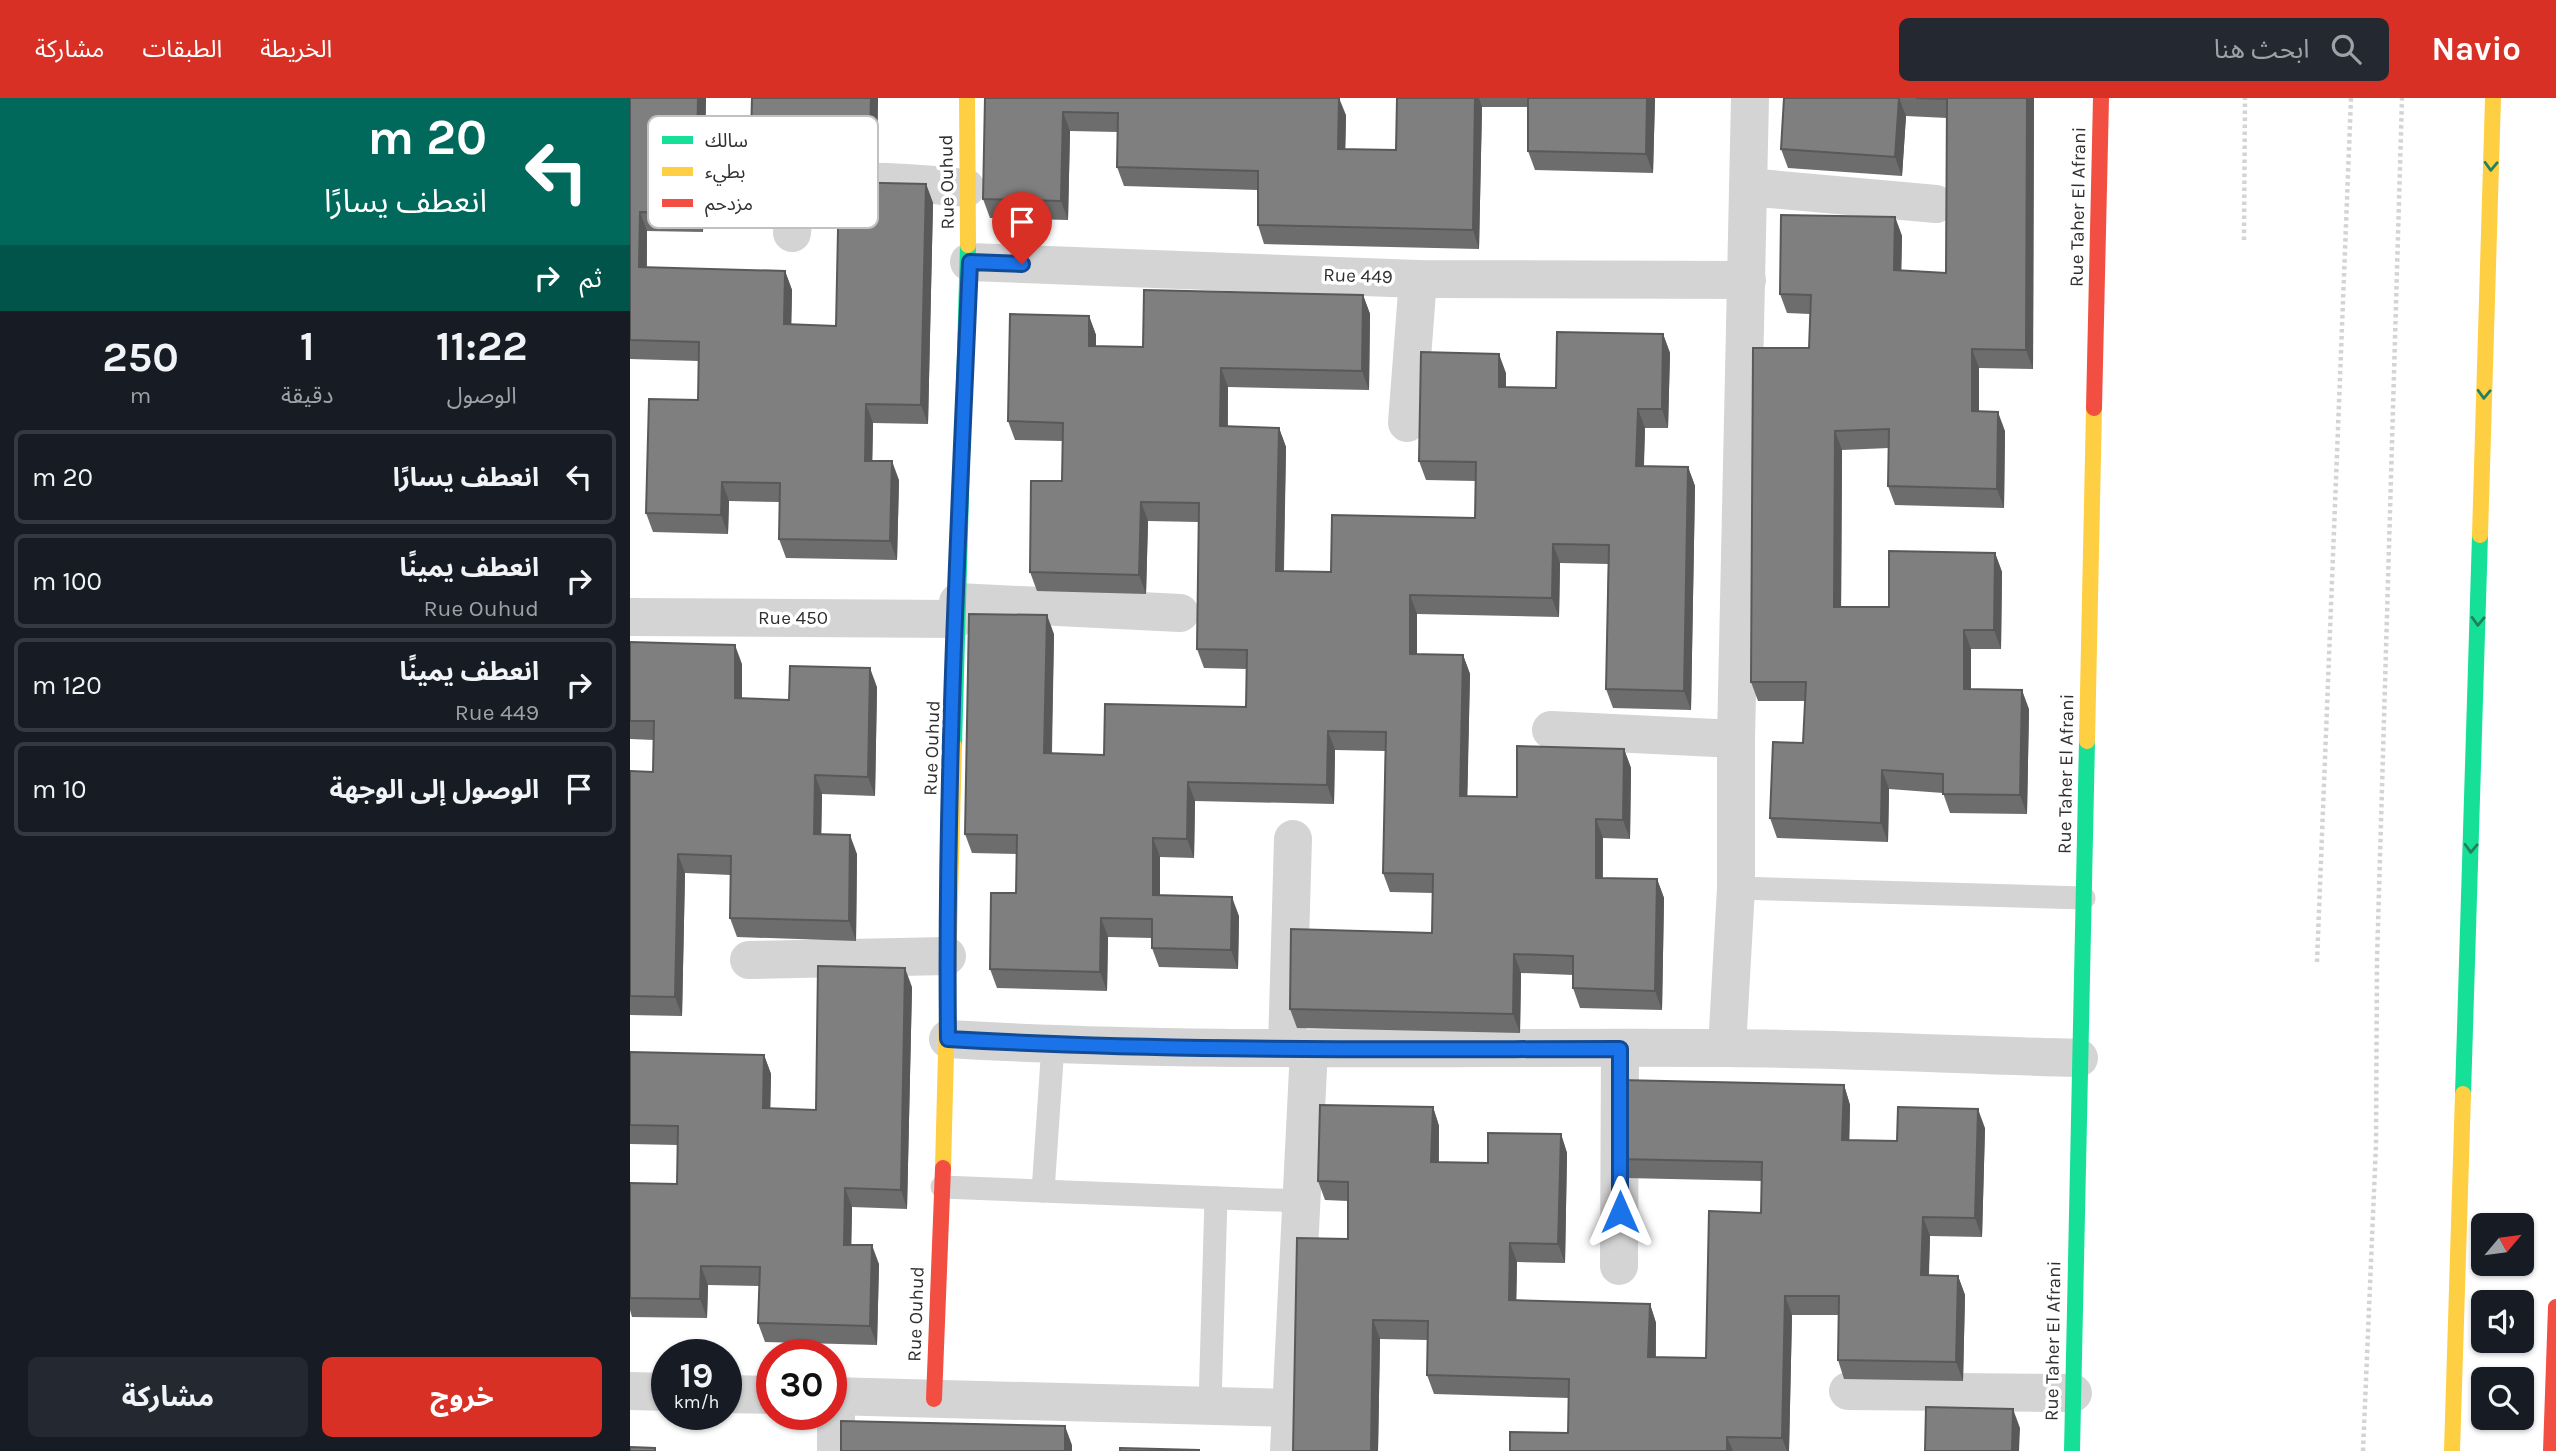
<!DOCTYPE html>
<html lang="ar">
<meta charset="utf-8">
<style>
:root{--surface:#171b24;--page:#242831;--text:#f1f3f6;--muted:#9ea1a6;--line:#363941;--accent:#d93025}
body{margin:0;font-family:Karla,"Noto Sans Arabic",sans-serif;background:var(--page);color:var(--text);direction:rtl;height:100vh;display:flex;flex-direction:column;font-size:26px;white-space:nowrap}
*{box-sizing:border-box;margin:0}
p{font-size:23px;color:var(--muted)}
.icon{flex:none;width:38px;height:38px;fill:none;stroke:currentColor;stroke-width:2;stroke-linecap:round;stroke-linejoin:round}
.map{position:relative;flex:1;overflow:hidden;direction:ltr}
.details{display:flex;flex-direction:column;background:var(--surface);width:630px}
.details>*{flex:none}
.top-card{background:#00695c;color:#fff;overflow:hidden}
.needle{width:46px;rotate:61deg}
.buttons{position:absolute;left:1841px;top:1115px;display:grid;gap:14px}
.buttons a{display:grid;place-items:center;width:63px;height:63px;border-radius:10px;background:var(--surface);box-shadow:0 2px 5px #0004;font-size:35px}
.speed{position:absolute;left:21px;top:1241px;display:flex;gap:14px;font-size:35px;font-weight:700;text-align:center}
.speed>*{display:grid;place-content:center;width:91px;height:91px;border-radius:50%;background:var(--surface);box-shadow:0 2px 5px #0004;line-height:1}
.speed small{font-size:18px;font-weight:400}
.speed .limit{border:10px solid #d22;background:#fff;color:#111}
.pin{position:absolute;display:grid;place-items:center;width:60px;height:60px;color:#fff;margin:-72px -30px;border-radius:50% 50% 50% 0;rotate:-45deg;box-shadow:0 0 7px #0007}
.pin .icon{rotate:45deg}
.me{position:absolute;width:77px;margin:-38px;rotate:0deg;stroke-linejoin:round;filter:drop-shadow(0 0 5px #0008)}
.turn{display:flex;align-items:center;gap:24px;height:147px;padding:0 28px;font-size:32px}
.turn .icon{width:91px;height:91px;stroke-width:2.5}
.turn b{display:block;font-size:49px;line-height:60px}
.then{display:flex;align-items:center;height:66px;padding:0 28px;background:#0003;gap:14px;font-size:26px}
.eta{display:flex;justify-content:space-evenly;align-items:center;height:119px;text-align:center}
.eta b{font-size:42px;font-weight:700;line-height:49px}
.button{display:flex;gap:14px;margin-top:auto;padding:14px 28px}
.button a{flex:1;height:80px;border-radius:10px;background:var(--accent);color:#fff;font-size:28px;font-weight:700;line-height:80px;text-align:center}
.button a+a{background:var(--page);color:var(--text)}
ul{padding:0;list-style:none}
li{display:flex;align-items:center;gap:21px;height:94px;margin:0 14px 10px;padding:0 14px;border:4px solid var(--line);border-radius:10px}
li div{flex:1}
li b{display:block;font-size:26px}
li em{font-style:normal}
header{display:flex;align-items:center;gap:42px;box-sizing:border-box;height:98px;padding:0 35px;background:var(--accent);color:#fff}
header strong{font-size:33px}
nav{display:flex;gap:38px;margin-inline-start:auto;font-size:24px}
.search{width:490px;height:63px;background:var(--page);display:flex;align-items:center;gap:18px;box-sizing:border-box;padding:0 24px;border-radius:10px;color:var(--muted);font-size:26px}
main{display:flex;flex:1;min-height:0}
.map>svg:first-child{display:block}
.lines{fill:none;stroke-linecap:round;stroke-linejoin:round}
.path{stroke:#d4d4d4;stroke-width:4.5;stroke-dasharray:3.5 3.5;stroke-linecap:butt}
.lane{stroke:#d4d4d4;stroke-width:23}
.street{stroke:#d4d4d4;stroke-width:38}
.fast{stroke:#16e098;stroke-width:16}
.slow{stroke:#ffcf43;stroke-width:16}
.jam{stroke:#f24e42;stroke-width:16}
.wall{fill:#6d6d6d}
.shaded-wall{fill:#595959}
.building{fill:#7f7f7f;stroke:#595959;stroke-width:2}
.oneway{stroke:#247f5f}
.route-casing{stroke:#114b97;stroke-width:18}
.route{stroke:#1a73e8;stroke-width:12}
.labels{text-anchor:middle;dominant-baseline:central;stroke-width:7;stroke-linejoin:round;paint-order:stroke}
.street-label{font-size:19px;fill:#303030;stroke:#fff}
.key{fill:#fff;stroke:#c1c1c1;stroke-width:2}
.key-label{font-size:19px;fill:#303030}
</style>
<header>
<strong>Navio</strong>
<div class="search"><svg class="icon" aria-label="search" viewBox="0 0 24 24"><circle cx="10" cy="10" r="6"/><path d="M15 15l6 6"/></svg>ابحث هنا</div>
<nav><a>الخريطة</a><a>الطبقات</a><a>مشاركة</a></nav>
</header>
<main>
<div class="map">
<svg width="1926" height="1353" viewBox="0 0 1926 1353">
<rect width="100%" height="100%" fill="#fff"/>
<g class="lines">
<g class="path">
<polyline points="1614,142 1615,0"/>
<polyline points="1687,864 1721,0"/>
<polyline points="1733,1353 1746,1046 1747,862 1772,0"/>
</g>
<g class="lane">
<polyline points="1106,790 1454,800"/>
<polyline points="312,1089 670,1103"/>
<polyline points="413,1093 423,947"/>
<polyline points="580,1307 586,1100"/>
</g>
<g class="street">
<polyline points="1118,89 1306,106"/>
<path d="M162,135l3,-32c22,-31 135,-16 171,-13"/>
<polyline points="339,164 788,181 1117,182"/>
<polyline points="777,325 788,181"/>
<polyline points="328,504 550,515"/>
<polyline points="0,519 326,521"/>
<polyline points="921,632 1106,641"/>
<polyline points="119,862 317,858"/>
<path d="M318,941c259,15 519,7 779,9 117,1 235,7 352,10"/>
<polyline points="657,949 663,741"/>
<polyline points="1097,950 1106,790 1106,641 1120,0"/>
<polyline points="989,1168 990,951"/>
<polyline points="0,1293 37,1294"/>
<polyline points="1218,1293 1443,1295"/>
<polyline points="96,1296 142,1297"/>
<polyline points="201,1298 659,1310"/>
<polyline points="206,1353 206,1298"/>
<polyline points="659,1353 679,951"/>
</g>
<g class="fast">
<polyline points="324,648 338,147"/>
<polyline points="1833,996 1850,437"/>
<polyline points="1442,1353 1457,643"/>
</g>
<g class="slow">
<polyline points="337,0 338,147"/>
<polyline points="1850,437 1863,0"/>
<polyline points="1457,643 1464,310"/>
<polyline points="313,1070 324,648"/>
<polyline points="1822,1353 1833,996"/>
</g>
<g class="jam">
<polyline points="1464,310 1471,0"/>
<polyline points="304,1301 313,1070"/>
<polyline points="1921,1353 1926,1209"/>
</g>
</g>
<g class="wall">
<polygon points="0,0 76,0 73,134 17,133 17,169 155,173 162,192 161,226 206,228 296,86 303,105 298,326 243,325 242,363 269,382 267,462 156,460 149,441 150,404 99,403 98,436 23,434 16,415 68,302 69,263 0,261"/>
<polygon points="248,0 247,58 128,56 121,37"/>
<polygon points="355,0 716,17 715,51 766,52 767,0 1025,0 1023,75 905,72 898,53 898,9 852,9 849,151 634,146 628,127 628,92 494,88 487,69 488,34 440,33 438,122 360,120 353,101"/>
<polygon points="1154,0 1404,0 1403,271 1349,270 1349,313 1375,333 1374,410 1265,407 1258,388 1259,350 1212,352 1211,509 1259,509 1365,455 1372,474 1371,551 1341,551 1341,591 1399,611 1397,716 1320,715 1313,695 1259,691 1258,744 1147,740 1140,720 1173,645 1175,603 1128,603 1121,584 1179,250 1180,216 1157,215 1150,196 1265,119 1272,138 1271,173 1316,175 1317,20 1276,18 1272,78 1158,70 1151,51"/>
<polygon points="733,197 740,216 739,292 598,289 598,328 649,330 656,349 654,473 701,474 845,420 846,383 796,382 789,363 876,275 876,289 926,290 1033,236 1040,255 1038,330 1015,330 1014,368 1058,369 1065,388 1061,612 983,610 976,591 978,466 930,465 929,519 787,516 787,556 833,557 840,576 837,698 887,699 994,651 1001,670 1000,741 973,740 973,780 1027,781 1034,800 1032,912 950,910 943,890 943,877 891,875 890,935 667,930 660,911 802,835 803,795 760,794 753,775 755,653 705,652 704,706 565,703 564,760 530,759 530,797 609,818 608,871 529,869 522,850 522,840 478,839 477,893 367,890 360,871 386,795 387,756 342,755 335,736 424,536 422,656 474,657 616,609 617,571 574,570 567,551 569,424 518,423 516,496 407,493 400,474 432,383 433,343 385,342 378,323 459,218 466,237 466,248 513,249"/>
<polygon points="0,544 112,566 112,600 159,602 247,589 245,698 192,696 191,736 227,756 226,843 107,839 100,820 101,777 55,775 52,918 0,917 0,673 23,674 24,642 0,641"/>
<polygon points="282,889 277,1111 222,1109 221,1147 249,1166 247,1247 135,1244 128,1225 129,1188 78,1187 77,1220 2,1219 0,1212 0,1085 47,1086 48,1047 0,1046 0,954 134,957 141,976 140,1010 186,1012"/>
<polygon points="1214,987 1220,1007 1219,1042 1267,1043 1355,1030 1352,1139 1300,1138 1299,1177 1328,1178 1335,1197 1333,1283 1214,1281 1208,1262 1209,1217 1162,1217 1159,1353 880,1353 938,1335 939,1300 804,1296 797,1277 798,1242 750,1241 748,1353 718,1141 718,1103 695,1102 688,1083 803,1009 809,1028 809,1064 858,1065 931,1036 937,1055 935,1165 887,1164 886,1203 1020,1206 1026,1225 1026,1259 1076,1260 1131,1115 1132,1083 995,1080 988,1061"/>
</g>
<g class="shaded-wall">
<polygon points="68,0 76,0 73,134 66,115"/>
<polygon points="241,0 248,0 247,58 240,39"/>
<polygon points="709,0 716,17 715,70 708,51"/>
<polygon points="845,0 849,0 852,9 849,151 843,132"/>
<polygon points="1017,0 1025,0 1023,75 1016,56"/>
<polygon points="1269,0 1276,18 1272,78 1265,59"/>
<polygon points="1397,0 1404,0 1403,271 1396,252"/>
<polygon points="433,14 440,33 438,122 431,103"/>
<polygon points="296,86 303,105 298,326 291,307"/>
<polygon points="10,114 17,133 16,188 9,169"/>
<polygon points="1265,119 1272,138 1271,191 1264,172"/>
<polygon points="155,173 162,192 161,245 154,226"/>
<polygon points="733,197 740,216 739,292 732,273"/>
<polygon points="459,218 466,237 466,267 459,248"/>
<polygon points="1033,236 1040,255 1038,330 1032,311"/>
<polygon points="1342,251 1349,270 1349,332 1342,313"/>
<polygon points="869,256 876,275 876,308 869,289"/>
<polygon points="591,270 598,289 597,347 590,328"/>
<polygon points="236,306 243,325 242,382 235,363"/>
<polygon points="1008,311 1015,330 1013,387 1006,368"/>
<polygon points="1368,314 1375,333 1374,410 1367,391"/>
<polygon points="649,330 656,349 653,492 646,473"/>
<polygon points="1205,333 1212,352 1211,528 1204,509"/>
<polygon points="262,363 269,382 267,462 260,443"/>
<polygon points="1058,369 1065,388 1061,612 1054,593"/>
<polygon points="92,384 99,403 98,436 91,417"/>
<polygon points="511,404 518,423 516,496 509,477"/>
<polygon points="923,446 930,465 929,519 922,500"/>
<polygon points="1365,455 1372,474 1371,551 1364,532"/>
<polygon points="780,497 787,516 787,575 780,556"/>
<polygon points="417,517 424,536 421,674 414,655"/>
<polygon points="1334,532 1341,551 1341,610 1334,591"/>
<polygon points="105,547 112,566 112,619 105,600"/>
<polygon points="833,557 840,576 837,717 830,698"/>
<polygon points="240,570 247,589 245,698 238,679"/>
<polygon points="1392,592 1399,611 1397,716 1390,697"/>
<polygon points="698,633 705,652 704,706 697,687"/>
<polygon points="994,651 1001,670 1000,741 993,722"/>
<polygon points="1252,672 1259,691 1258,744 1251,725"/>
<polygon points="185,677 192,696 191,755 184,736"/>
<polygon points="558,684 565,703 564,760 557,741"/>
<polygon points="966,721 973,740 972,799 966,780"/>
<polygon points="220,737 227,756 226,843 219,823"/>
<polygon points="523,740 530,759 530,816 523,797"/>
<polygon points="48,756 55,775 52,918 45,899"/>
<polygon points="1027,781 1034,800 1032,912 1025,893"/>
<polygon points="602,799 609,818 608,871 601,852"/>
<polygon points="471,820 478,839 477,893 470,874"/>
<polygon points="884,856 891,875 890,935 883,916"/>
<polygon points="275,870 282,889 277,1111 271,1092"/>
<polygon points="134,957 141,976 140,1029 133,1010"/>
<polygon points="1214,987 1220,1007 1219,1061 1212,1042"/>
<polygon points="803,1009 809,1028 808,1083 801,1064"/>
<polygon points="1348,1011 1355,1030 1352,1139 1345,1120"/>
<polygon points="931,1036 937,1055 935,1165 928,1146"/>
<polygon points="215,1090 222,1109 221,1166 214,1147"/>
<polygon points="1293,1119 1300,1138 1298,1196 1291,1177"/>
<polygon points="880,1145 887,1164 886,1222 879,1202"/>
<polygon points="242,1147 249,1166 247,1247 240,1228"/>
<polygon points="71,1168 78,1187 77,1220 70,1201"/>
<polygon points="1328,1178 1335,1197 1333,1283 1326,1264"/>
<polygon points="1155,1198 1162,1217 1159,1353 1157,1353 1152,1340"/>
<polygon points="1020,1206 1026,1225 1025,1278 1018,1259"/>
<polygon points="743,1222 750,1241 748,1353 741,1353"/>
<polygon points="1383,1311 1390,1330 1389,1353 1382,1353"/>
<polygon points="435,1328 442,1347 442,1353 435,1353"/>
<polygon points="1097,1339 1103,1353 1097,1353"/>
</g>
<g class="building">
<polygon points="0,0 68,0 66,115 10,114 9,169 155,173 154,226 206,228 209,84 296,86 291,307 236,306 235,363 262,363 260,443 149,441 150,385 92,384 91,417 16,415 19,301 68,302 69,244 0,242"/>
<polygon points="122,0 241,0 240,39 121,37"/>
<polygon points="355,0 709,0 708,51 766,52 767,0 845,0 843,132 628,127 628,73 487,69 488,15 433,14 431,103 353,101"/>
<polygon points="898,0 1017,0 1016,56 898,53"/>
<polygon points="1154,0 1269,0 1265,59 1151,51"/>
<polygon points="1286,0 1397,0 1396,252 1342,251 1342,313 1368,314 1367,391 1258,388 1259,331 1205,333 1204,509 1259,509 1259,453 1365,455 1364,532 1334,532 1334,591 1392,592 1390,697 1313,696 1313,676 1252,672 1251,725 1140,720 1143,644 1173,645 1176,584 1121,584 1123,250 1179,250 1181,197 1150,196 1151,117 1265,119 1264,172 1316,175 1317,1"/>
<polygon points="514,192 733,197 732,273 591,270 590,328 649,330 646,473 701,474 702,417 845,420 846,364 789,363 791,254 869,256 869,289 926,290 927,234 1033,236 1032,311 1008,311 1006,368 1058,369 1054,593 976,591 979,447 923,446 922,500 780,497 780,556 833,557 830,698 887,699 887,648 994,651 993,722 966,721 966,780 1027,781 1025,893 943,890 943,858 884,856 883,916 660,911 661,831 802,835 803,776 753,775 756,634 698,633 697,687 558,684 557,741 523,740 523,797 602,799 601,852 522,850 522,821 471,820 470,874 360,871 361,795 386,795 387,737 335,736 339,516 417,517 414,655 474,657 475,606 616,609 617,552 567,551 569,405 511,404 509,477 400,474 401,383 432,383 433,325 378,323 380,216 459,218 459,248 513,249"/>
<polygon points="0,544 105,547 105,600 159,602 160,568 240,570 238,679 185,677 184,736 220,737 219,823 100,820 101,758 48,756 45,899 0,898 0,673 23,674 24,623 0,623"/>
<polygon points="188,868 275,870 271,1092 215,1090 214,1147 242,1147 240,1228 128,1225 130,1169 71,1168 70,1201 0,1200 0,1085 47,1086 48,1028 0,1027 0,954 134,957 133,1010 186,1012"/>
<polygon points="989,982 1214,987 1212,1042 1267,1043 1268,1009 1348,1011 1345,1120 1293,1119 1291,1177 1328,1178 1326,1264 1208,1262 1209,1198 1155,1198 1152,1340 1097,1339 1097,1353 880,1353 880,1334 938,1335 939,1281 797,1277 798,1223 743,1222 741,1353 663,1353 667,1140 718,1141 718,1084 688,1083 690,1007 803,1009 801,1064 858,1065 858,1035 931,1036 928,1146 880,1145 879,1202 1020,1206 1018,1259 1076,1260 1079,1113 1131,1115 1132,1064 988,1061"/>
<polygon points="1296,1309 1383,1311 1382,1353 1295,1353"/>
<polygon points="211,1323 435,1328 435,1353 211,1353"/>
<polygon points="0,1349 25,1350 25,1353 0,1353"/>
<polygon points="490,1350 569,1352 569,1353 490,1353"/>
</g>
<defs><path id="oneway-chevron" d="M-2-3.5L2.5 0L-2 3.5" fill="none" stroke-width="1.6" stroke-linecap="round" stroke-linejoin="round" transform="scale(1.75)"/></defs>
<g class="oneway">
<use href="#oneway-chevron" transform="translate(1861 68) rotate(92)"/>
<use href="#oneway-chevron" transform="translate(1854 296) rotate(92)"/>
<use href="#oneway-chevron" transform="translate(1848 523) rotate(92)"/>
<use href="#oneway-chevron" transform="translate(1841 750) rotate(92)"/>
</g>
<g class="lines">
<defs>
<path id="route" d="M392,166l-52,-2c-11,258 -25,518 -22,777 224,13 448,10 672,10v163"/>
</defs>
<use href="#route" class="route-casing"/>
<use href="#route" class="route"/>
</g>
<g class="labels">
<g class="street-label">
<text transform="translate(317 84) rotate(-91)">Rue Ouhud</text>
<text transform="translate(1448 109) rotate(-89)">Rue Taher El Afrani</text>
<text transform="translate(728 178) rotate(2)">Rue 449</text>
<text x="163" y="520">Rue 450</text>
<text transform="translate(302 650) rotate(-88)">Rue Ouhud</text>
<text transform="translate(1436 676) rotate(-89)">Rue Taher El Afrani</text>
<text transform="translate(286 1216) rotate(-88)">Rue Ouhud</text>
<text transform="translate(1423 1243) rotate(-89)">Rue Taher El Afrani</text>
</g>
</g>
<rect x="18" y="18" width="230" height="112" rx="10" class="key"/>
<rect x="32" y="38" width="31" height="8" fill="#16e098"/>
<rect x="32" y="69" width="31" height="9" fill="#ffcf43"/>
<rect x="32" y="101" width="31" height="8" fill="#f24e42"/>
<g class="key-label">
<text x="75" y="49">سالك</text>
<text x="75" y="80">بطيء</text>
<text x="75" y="112">مزدحم</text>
</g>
</svg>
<div class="buttons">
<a><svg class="needle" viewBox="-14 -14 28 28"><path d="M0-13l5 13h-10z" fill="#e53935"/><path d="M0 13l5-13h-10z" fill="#9ea1a6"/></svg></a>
<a><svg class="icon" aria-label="sound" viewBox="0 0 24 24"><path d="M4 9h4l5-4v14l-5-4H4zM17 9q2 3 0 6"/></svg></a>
<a><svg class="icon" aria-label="search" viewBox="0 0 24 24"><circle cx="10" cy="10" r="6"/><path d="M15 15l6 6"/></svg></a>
</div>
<div class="speed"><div>19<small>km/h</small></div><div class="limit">30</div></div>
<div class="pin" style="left:392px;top:166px;background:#d93025"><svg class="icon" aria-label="arrive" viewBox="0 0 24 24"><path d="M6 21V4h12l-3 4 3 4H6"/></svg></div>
<svg class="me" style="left:990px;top:1114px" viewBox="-20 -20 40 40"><path d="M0-17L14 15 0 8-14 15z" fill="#1a73e8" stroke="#fff" stroke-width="4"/></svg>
</div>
<section class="details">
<div class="top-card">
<div class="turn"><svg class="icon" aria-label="left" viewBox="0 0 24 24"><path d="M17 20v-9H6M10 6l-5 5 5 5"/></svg><div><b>20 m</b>انعطف يسارًا</div></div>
<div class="then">ثم<svg class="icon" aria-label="right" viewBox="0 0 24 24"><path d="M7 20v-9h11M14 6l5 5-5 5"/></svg></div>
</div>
<div class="eta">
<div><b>11:22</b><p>الوصول</p></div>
<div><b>1</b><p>دقيقة</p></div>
<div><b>250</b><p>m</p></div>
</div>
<ul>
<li><svg class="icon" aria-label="left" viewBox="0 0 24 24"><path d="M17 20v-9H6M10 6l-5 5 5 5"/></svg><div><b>انعطف يسارًا</b></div><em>20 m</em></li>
<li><svg class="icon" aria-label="right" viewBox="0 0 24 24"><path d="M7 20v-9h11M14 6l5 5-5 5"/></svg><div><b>انعطف يمينًا</b><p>Rue Ouhud</p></div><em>100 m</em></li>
<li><svg class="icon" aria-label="right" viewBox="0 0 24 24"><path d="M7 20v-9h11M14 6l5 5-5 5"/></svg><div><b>انعطف يمينًا</b><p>Rue 449</p></div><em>120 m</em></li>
<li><svg class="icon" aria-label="arrive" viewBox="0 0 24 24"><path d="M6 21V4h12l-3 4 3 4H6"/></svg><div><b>الوصول إلى الوجهة</b></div><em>10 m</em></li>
</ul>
<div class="button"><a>خروج</a><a>مشاركة</a></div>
</section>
</main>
